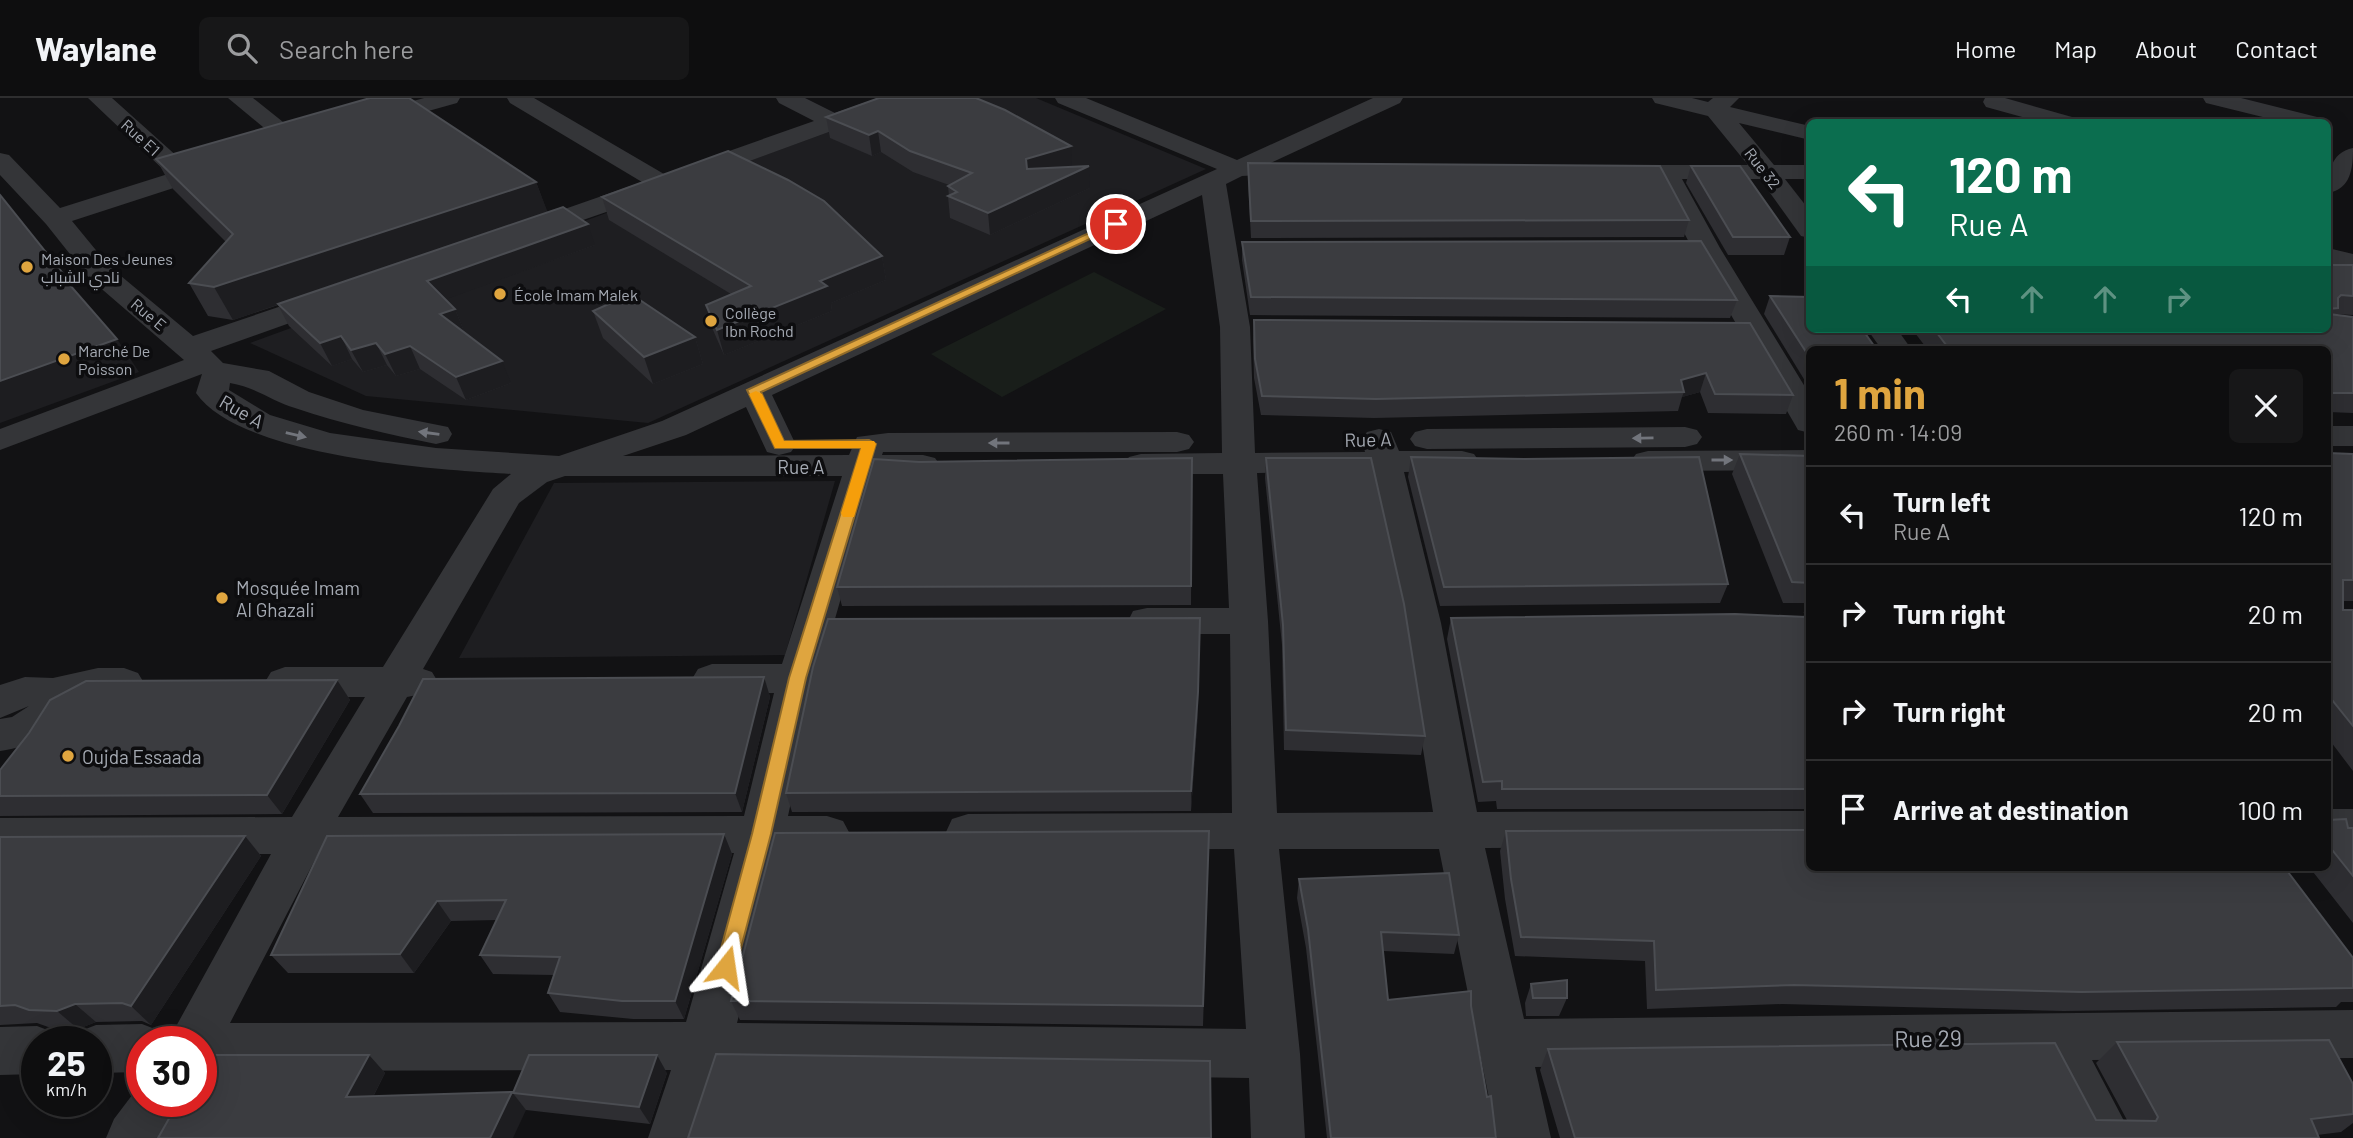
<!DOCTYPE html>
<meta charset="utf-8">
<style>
:root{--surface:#0e0e0f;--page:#171718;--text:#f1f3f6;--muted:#9b9c9e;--line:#2e2e2f;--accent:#dfa53f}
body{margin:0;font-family:Barlow,Cairo,sans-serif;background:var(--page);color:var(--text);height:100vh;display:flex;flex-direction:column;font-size:26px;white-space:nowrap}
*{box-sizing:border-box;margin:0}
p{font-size:23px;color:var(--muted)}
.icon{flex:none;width:38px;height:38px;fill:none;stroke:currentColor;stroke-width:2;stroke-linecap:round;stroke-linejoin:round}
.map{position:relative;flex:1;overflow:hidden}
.panel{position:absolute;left:1806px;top:248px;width:525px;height:525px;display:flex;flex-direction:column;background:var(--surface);border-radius:10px;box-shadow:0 7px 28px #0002,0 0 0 2px var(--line)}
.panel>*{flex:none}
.hud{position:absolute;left:1806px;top:21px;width:525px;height:214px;border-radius:10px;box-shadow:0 7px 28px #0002,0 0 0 2px var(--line);background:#0b6e4f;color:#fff;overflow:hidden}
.speed{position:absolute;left:21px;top:928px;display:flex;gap:14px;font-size:35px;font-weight:700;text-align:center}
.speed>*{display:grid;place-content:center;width:91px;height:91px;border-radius:50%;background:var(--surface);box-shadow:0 7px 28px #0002,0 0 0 2px var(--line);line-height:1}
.speed small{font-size:18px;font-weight:400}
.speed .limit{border:10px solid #d22;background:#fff;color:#111}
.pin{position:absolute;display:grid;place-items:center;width:60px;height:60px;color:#fff;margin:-30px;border:4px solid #fff;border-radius:50%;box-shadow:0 2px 7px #0007}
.me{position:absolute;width:77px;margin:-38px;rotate:15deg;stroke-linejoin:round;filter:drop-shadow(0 0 5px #0008)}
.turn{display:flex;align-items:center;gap:24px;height:147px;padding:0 28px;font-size:32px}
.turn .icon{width:91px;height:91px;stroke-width:2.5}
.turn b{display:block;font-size:49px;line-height:60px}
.lanes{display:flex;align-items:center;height:66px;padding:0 28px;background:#0003;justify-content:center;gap:35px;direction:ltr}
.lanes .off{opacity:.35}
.round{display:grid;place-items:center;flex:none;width:74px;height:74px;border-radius:10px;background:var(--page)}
.head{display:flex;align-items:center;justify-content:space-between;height:119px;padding:0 28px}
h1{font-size:42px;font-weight:700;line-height:52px;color:var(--accent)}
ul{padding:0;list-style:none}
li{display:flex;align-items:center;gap:21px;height:98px;padding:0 28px;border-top:2px solid var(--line)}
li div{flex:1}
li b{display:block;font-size:26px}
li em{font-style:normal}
header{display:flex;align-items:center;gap:42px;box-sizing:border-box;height:98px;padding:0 35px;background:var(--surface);border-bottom:2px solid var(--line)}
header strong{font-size:33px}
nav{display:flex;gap:38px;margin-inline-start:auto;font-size:24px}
.search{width:490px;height:63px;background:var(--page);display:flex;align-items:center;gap:18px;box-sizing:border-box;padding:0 24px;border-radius:10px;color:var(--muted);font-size:26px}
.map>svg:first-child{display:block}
.built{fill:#1e1e21}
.green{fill:#191e1a}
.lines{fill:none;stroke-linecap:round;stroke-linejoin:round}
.minor{fill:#343538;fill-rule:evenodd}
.wall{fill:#2e2e32}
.shaded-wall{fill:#1d1d20}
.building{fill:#3b3c40;stroke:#4b4d52;stroke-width:2}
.oneway{fill:#72757c}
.route{fill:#dfa53f;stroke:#916b29;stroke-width:2}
.slow{fill:#f59e0b}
.poi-dot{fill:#dfa53f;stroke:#0d0d0f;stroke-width:2.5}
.labels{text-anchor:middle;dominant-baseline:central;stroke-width:7;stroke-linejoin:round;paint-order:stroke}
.far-street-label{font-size:16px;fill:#a5aab3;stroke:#0d0d0f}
.far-poi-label{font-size:16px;fill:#a5aab3;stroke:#0d0d0f;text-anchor:start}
.street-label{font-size:19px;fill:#a5aab3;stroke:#0d0d0f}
.poi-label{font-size:19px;fill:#a5aab3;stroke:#0d0d0f;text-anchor:start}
.near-street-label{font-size:23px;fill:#a5aab3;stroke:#0d0d0f}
</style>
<header>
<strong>Waylane</strong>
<div class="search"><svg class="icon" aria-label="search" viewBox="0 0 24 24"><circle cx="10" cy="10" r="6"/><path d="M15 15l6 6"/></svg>Search here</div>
<nav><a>Home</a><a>Map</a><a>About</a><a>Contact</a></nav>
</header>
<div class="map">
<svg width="2353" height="1040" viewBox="0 0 2353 1040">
<rect width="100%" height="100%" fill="#121214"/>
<g class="built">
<polygon points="922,0 1036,0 1206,71 648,325 366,298 250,245"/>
<polygon points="835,383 785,557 459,560 554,385"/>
</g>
<polygon class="green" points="1094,174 1166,211 1002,299 931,256"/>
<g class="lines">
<g class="minor">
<path d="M88,0h24l77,69 31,-9 9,2 3,5 -3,5 -157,51 37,45 84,70 130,-44 10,-3 10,3 4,6 -4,6 -132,47 12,12 46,8 40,21 54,18 85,17 4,7 -4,7 -12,3c-48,-10 -94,-20 -141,-36 -23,-7 -40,-21 -65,-25l-1,7 41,25 60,18 106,15 123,8 103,-35 555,-252 -159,-66 -3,-5h31l151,62 136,-62h30l-3,5 -138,64 1,3 -3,5 -18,1 -16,8 24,143 5,126 110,-1 -3,-13 5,-7 12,-3 12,3 8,19h63l12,3 5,7 -5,7 -12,3 -58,1 37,151 36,189 333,-1v36l-325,1 39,171 829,-9v48l-261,2 41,78h-56l-40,-77 -502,6 16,71h-54l-58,-289h-160l21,205 5,84h-54l-2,-60 -526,-8 -21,68h-54l23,-68 -470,1v-30h-33l103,-187h-271v-36l292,-1 73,-120h-80l-14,-5 -6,-10 6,-10 14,-5h98l110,-178 18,-15c-74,-4 -271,-17 -315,-81l6,-19 -202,76v-21l184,-69 -95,-82 -43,-54 -46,-49v-22l9,2 51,53 108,-34zM1202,97l18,132 2,126 -81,1 -12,3 -5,7 5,7 12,3h82l6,134h-82l-14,3 -5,10 5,10 14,3h83l2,179 -264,1 -16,5 -6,13 6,13 16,5 266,-1 12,180 -509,-6 43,-171h47l16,-5 7,-13 -7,-13 -16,-5h-39l30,-138 58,-202 47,-1 12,-3 5,-7 -5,-7 -12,-3h-41l1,-3h294l12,-3 5,-7 -5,-7 -12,-3 -289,1 -31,4 -8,18 -226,1 63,-21 60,-28 21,45 12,3 12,-3 5,-7 -24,-50zM1370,374l33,151 30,189 -156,1 -9,-192 -11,-148zM565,378h277l-60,188h-70l-14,5 -6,10 6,10 14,5 62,-1 -30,123 -406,1 69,-120 25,-5 6,-10 -6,-10 -9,-3 96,-166 28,-21zM734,755l-48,169 -456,1 88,-169z"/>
<polygon points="228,0 253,0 308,44 305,49 296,51 287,49"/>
<polygon points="424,0 460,0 457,5 371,29 363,27 359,22 363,17"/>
<polygon points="507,0 534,0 664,76 814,23 779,5 776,0 805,0 835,15 878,0 911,0 908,5 673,91 525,142 516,140 512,134 516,128 642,84 510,5"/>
<polygon points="1652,0 1692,0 1708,4 1713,0 1739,0 1730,9 1810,28 1810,42 1739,25 1774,67 1810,67 1810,81 1785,81 1810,113 1810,140 1801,138 1760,81 1682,81 1720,150 1810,297 1810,335 1798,332 1794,325 1692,150 1656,81 1603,79 1600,74 1603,69 1612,67 1748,67 1708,18 1655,5"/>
<polygon points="1985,0 2005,0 2072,19 2076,24 2040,24 1986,9 1983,4"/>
<polygon points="2203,0 2241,0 2317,19 2321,24 2283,24 2206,5"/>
<path d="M2353,50c0,20 -2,41 -25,45 0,-20 2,-40 25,-45z"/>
<polygon points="2328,150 2353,156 2353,173 2328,166"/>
<polygon points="1867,231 1897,231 1912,252 1882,252"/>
<rect x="2328" y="328" width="25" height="20"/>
<polygon points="1685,329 1697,332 1702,339 1697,346 1685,349 1427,351 1415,348 1410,341 1415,334 1427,331"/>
<polygon points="1810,352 1810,372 1648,373 1636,370 1631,363 1636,356 1648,353"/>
<path d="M98,570h26l14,5 6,10 -6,10c-20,7 -42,5 -63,10 -15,31 -41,43 -75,48v-32l12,-2 17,-11 -29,12v-33l25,-8 28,1z"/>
<rect x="2328" y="711" width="25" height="36"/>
<polygon points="142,926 160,933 165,943 142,943 142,974 96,975 96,943 74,943 78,934 96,927"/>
<polygon points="37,928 55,935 59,943 37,943 37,976 0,977 0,929"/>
<polygon points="142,984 142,1003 184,1003 164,1040 106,1040 114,1021"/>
</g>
</g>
<g class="wall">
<polygon points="826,19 1072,69 1090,90 990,137 950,120 948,98 949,98 948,88 949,87 913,74 881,54 872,58 830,40"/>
<polygon points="156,61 536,84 547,114 595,147 445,201 455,211 464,233 463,233 511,285 466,302 420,271 396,278 387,267 363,274 352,261 332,268 289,228 278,207 233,222 208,218 189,185 226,144 173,91"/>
<polygon points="1248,65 1689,122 1684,139 1251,140 1248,82"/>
<polygon points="1691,68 1790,139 1784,157 1728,157 1686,85"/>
<polygon points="1810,70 1810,91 1805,84"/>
<polygon points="602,99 882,158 886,182 831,205 832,213 724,257 713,232 706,207 731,196 609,122"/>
<polygon points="1242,144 1737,202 1730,220 1250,217 1242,162"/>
<polygon points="2328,167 2353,167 2353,217 2334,216 2333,217 2353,219 2353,315 2328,314 2328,252 1928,252 1912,231 1995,231 1999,236 2011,236 2007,231 2328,231"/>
<polygon points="1770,198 1810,252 1810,291 1764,216"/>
<polygon points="593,213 695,239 703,266 653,286 603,240"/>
<polygon points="1254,222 1750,225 1793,297 1786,316 1708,315 1700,294 1682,299 1678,313 1374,320 1261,317 1254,280 1253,241"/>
<polygon points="2328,355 2353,356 2353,503 2343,503 2343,512 2353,512 2353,673 2328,640"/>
<polygon points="1740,356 1810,358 1810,505 1783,505 1732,376"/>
<polygon points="1411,359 1728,486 1720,505 1440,508 1408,379"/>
<polygon points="1192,360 1191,507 842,508 837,489 919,364"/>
<polygon points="1266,360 1425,638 1421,657 1284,652 1282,547 1265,380"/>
<polygon points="1805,515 1810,515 1810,711 1497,711 1496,703 1478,704 1447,541 1451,520 1803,519"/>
<polygon points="764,579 770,599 742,714 373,715 360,696"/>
<polygon points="337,582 350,602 282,716 0,718 0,672"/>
<polygon points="1198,614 1191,713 792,714 786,695"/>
<polygon points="2328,722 2348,730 2353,730 2353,825 2310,770 2328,770"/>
<polygon points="1209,733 1203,928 740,922 731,903"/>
<polygon points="1506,733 2353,860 2353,904 2341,904 2336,909 2064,913 1782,906 1647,911 1645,863 1515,858 1505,801 1500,753"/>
<polygon points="724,736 732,756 684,921 633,921 560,914 548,895 554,877 493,876 480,857 497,822 451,823 414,875 288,875 271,857 327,738"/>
<polygon points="245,738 261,758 151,927 142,923 96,924 78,931 51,930 37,925 0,927 0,739"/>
<polygon points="1299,781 1459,837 1454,856 1383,853 1388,902 1471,908 1487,999 1496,1040 1327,1040 1306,850 1297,800"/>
<polygon points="1531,886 1567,900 1559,918 1526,918 1525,905"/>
<polygon points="2117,944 2353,986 2353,1025 2341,1034 2317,1037 2319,1040 1560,1040 1540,972 1548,951 2096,1022 2127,1022 2096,965"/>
<polygon points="369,957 385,975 373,999 512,994 667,975 650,1026 526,1012 158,1040"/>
</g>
<g class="shaded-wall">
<polygon points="878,33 881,54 872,58 869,37"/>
<polygon points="1071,48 1072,69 1027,82 1026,61"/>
<polygon points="1089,68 1090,90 990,137 988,115"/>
<polygon points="536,84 548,115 233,222 214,189"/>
<polygon points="588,126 595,147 436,205 427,183"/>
<polygon points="882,158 886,182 831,205 832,213 724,257 717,232 820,183"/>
<polygon points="62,178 65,178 86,210"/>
<polygon points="455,211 464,233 449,238 440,216"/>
<polygon points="341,238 352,261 332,268 320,245"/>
<polygon points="695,239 703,266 653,286 644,259"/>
<polygon points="117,241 139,274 0,325 0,283"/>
<polygon points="376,245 387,267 363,274 351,252"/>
<polygon points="410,248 420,271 396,278 385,256"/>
<polygon points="502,263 511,285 466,302 456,279"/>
<polygon points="1706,275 1700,294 1682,299 1684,294 1681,282"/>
<polygon points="1200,520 1198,614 1191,713 1191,693"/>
<polygon points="764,579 770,599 742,714 735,695"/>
<polygon points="337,582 350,602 282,716 267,697"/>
<polygon points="724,736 732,756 684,921 675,903"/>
<polygon points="245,738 261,758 151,927 131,908"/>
<polygon points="437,803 451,823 414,875 400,856"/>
<polygon points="75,906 96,924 78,931 57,913"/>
<polygon points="369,957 385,975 363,1018 346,999"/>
<polygon points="657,957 667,975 650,1026 639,1009"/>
<polygon points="512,994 526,1012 513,1040 490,1040"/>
</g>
<g class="building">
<polygon points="370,0 409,0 536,84 214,189 189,185 233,136 156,61"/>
<polygon points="879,0 976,0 1005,12 1071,48 1026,61 1027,71 1089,68 988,115 948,98 957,94 948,88 972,75 910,53 878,33 869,37 826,19"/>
<polygon points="728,53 788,82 824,103 882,158 820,183 827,188 717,232 706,207 751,188 602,99"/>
<polygon points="1248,65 1660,68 1689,122 1251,123"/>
<polygon points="1691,68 1740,68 1790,139 1733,139"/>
<polygon points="0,97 65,178 62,178 117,241 0,283"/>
<polygon points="563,109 588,126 427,183 455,211 440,216 502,263 456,279 410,248 385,256 376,245 351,252 341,238 320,245 278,206"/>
<polygon points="1701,143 1737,202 1251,199 1242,144"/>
<polygon points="2328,167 2353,167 2353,198 2341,197 2338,200 2338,210 2328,211"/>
<polygon points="631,196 695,239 644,259 593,213"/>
<polygon points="1770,198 1810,199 1810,231 1862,231 1877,252 1810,252 1810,260"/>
<polygon points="2328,212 2329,216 2353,219 2353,295 2328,295 2328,252 1950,252 1934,231 1995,231 1999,236 2033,235 2032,231 2328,231"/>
<polygon points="1254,222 1750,225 1793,297 1715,296 1706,275 1681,282 1684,294 1376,301 1262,298 1255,261"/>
<polygon points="2328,355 2353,356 2353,482 2343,482 2343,512 2353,512 2353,628 2328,597"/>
<polygon points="1740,356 1810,358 1810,485 1792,484"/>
<polygon points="1411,359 1524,361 1699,359 1728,486 1444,489"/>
<polygon points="1192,360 1191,488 837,489 874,361 919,364"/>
<polygon points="1266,360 1371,360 1404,506 1425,638 1286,632 1283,527"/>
<polygon points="1805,515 1810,515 1810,691 1502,691 1502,683 1483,684 1451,520 1735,516 1806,519"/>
<polygon points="1200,520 1198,594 1191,693 786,695 813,569 828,521"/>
<polygon points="764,579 735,695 360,696 399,628 423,581"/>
<polygon points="337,582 267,697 0,698 0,672 29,635 50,602 86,583"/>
<polygon points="2346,721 2348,730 2353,730 2353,778 2329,748 2328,748 2328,722"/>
<polygon points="1810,732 1810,770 2285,770 2353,860 2353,890 2081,894 1794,887 1656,892 1654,843 1521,839 1511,781 1506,733"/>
<polygon points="1209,733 1203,908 731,903 775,735"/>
<polygon points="724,736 675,903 622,903 548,895 560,859 480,857 506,802 437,803 400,856 271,857 327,738"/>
<polygon points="245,738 131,908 122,905 75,906 57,913 29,912 15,907 0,908 0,739"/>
<polygon points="1449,775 1459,837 1381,834 1388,902 1471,893 1471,908 1487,999 1491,998 1496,1040 1331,1040 1308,831 1299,781"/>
<polygon points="1567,882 1567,900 1533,900 1531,886"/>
<polygon points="2329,942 2353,986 2353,1016 2311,1021 2319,1040 1575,1040 1548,951 2055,945 2096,1022 2156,1023 2158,1019 2117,944"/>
<polygon points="716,956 1210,963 1211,1040 688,1040"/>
<polygon points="207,957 369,957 346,999 512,994 490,1040 158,1040 179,1003 201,1003 201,966"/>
<polygon points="529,957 657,957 639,1009 513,995"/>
</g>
<defs><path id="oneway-solid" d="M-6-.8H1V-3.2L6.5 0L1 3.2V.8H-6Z" transform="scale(1.75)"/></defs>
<g class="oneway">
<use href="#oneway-solid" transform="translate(429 335) rotate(-172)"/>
<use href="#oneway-solid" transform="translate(296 337) rotate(13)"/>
<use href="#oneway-solid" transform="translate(1643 340) rotate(179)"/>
<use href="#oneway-solid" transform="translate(999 345) rotate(180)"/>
<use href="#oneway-solid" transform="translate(1722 362)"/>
</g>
<polygon class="route" points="1113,124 1122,126 761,294 784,343 869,342 876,346 806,580 771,736 736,869 733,875 726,878 719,875 716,869 752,736 789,580 861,350 775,350 747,292"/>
<polygon class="slow" points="756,293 762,296 784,343 874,343 876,346 854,419 843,419 841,415 861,350 775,350 749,296"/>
<g class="poi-dot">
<circle cx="27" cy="169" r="7"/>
<circle cx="500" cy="196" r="7"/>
<circle cx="711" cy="223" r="7"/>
<circle cx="64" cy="261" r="7"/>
<circle cx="222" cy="500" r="7"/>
<circle cx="68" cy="658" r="7"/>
</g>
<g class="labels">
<g class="far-street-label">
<text transform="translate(141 39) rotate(42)">Rue E1</text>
<text transform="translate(1763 70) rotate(52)">Rue 32</text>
<text transform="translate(149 216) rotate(40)">Rue E</text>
</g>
<g class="far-poi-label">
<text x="41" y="160">Maison Des Jeunes<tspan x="41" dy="18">نادي الشباب</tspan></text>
<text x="514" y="196">École Imam Malek</text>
<text x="725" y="214">Collège<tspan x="725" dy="18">Ibn Rochd</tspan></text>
<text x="78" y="252">Marché De<tspan x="78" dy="18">Poisson</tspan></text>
</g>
<g class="street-label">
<text transform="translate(242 313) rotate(30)">Rue A</text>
<text transform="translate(1368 341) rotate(-1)">Rue A</text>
<text x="801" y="368">Rue A</text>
</g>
<g class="poi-label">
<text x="236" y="489">Mosquée Imam<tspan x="236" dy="22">Al Ghazali</tspan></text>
<text x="82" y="658">Oujda Essaada</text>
</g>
<g class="near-street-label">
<text transform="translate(1928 940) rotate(-1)">Rue 29</text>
</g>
</g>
</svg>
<div class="speed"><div>25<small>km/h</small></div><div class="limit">30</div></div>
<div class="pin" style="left:1116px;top:126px;background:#d93025"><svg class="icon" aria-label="arrive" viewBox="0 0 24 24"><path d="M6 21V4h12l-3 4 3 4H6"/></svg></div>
<svg class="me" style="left:726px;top:869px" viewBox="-20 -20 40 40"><path d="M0-17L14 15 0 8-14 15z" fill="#dfa53f" stroke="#fff" stroke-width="4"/></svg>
<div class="hud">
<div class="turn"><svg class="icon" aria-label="left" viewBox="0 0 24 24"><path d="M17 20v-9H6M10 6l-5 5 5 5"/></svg><div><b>120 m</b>Rue A</div></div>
<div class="lanes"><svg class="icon" aria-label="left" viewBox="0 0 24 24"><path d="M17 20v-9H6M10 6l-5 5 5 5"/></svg><svg class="icon off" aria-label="ahead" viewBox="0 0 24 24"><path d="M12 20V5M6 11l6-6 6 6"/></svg><svg class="icon off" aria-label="ahead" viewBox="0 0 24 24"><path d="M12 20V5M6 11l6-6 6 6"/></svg><svg class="icon off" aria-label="right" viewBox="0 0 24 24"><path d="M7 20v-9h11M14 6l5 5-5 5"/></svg></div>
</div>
<section class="panel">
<div class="head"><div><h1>1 min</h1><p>260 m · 14:09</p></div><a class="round"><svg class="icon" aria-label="close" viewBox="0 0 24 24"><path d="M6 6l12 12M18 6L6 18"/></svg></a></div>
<ul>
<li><svg class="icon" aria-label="left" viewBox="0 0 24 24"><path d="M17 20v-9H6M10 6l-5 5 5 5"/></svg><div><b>Turn left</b><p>Rue A</p></div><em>120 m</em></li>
<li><svg class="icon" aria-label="right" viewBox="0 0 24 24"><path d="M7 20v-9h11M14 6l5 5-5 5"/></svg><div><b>Turn right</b></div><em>20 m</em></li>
<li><svg class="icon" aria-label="right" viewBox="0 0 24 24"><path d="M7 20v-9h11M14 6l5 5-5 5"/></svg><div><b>Turn right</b></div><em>20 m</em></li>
<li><svg class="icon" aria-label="arrive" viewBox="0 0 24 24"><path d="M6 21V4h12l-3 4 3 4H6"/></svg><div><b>Arrive at destination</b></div><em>100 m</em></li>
</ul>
</section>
</div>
